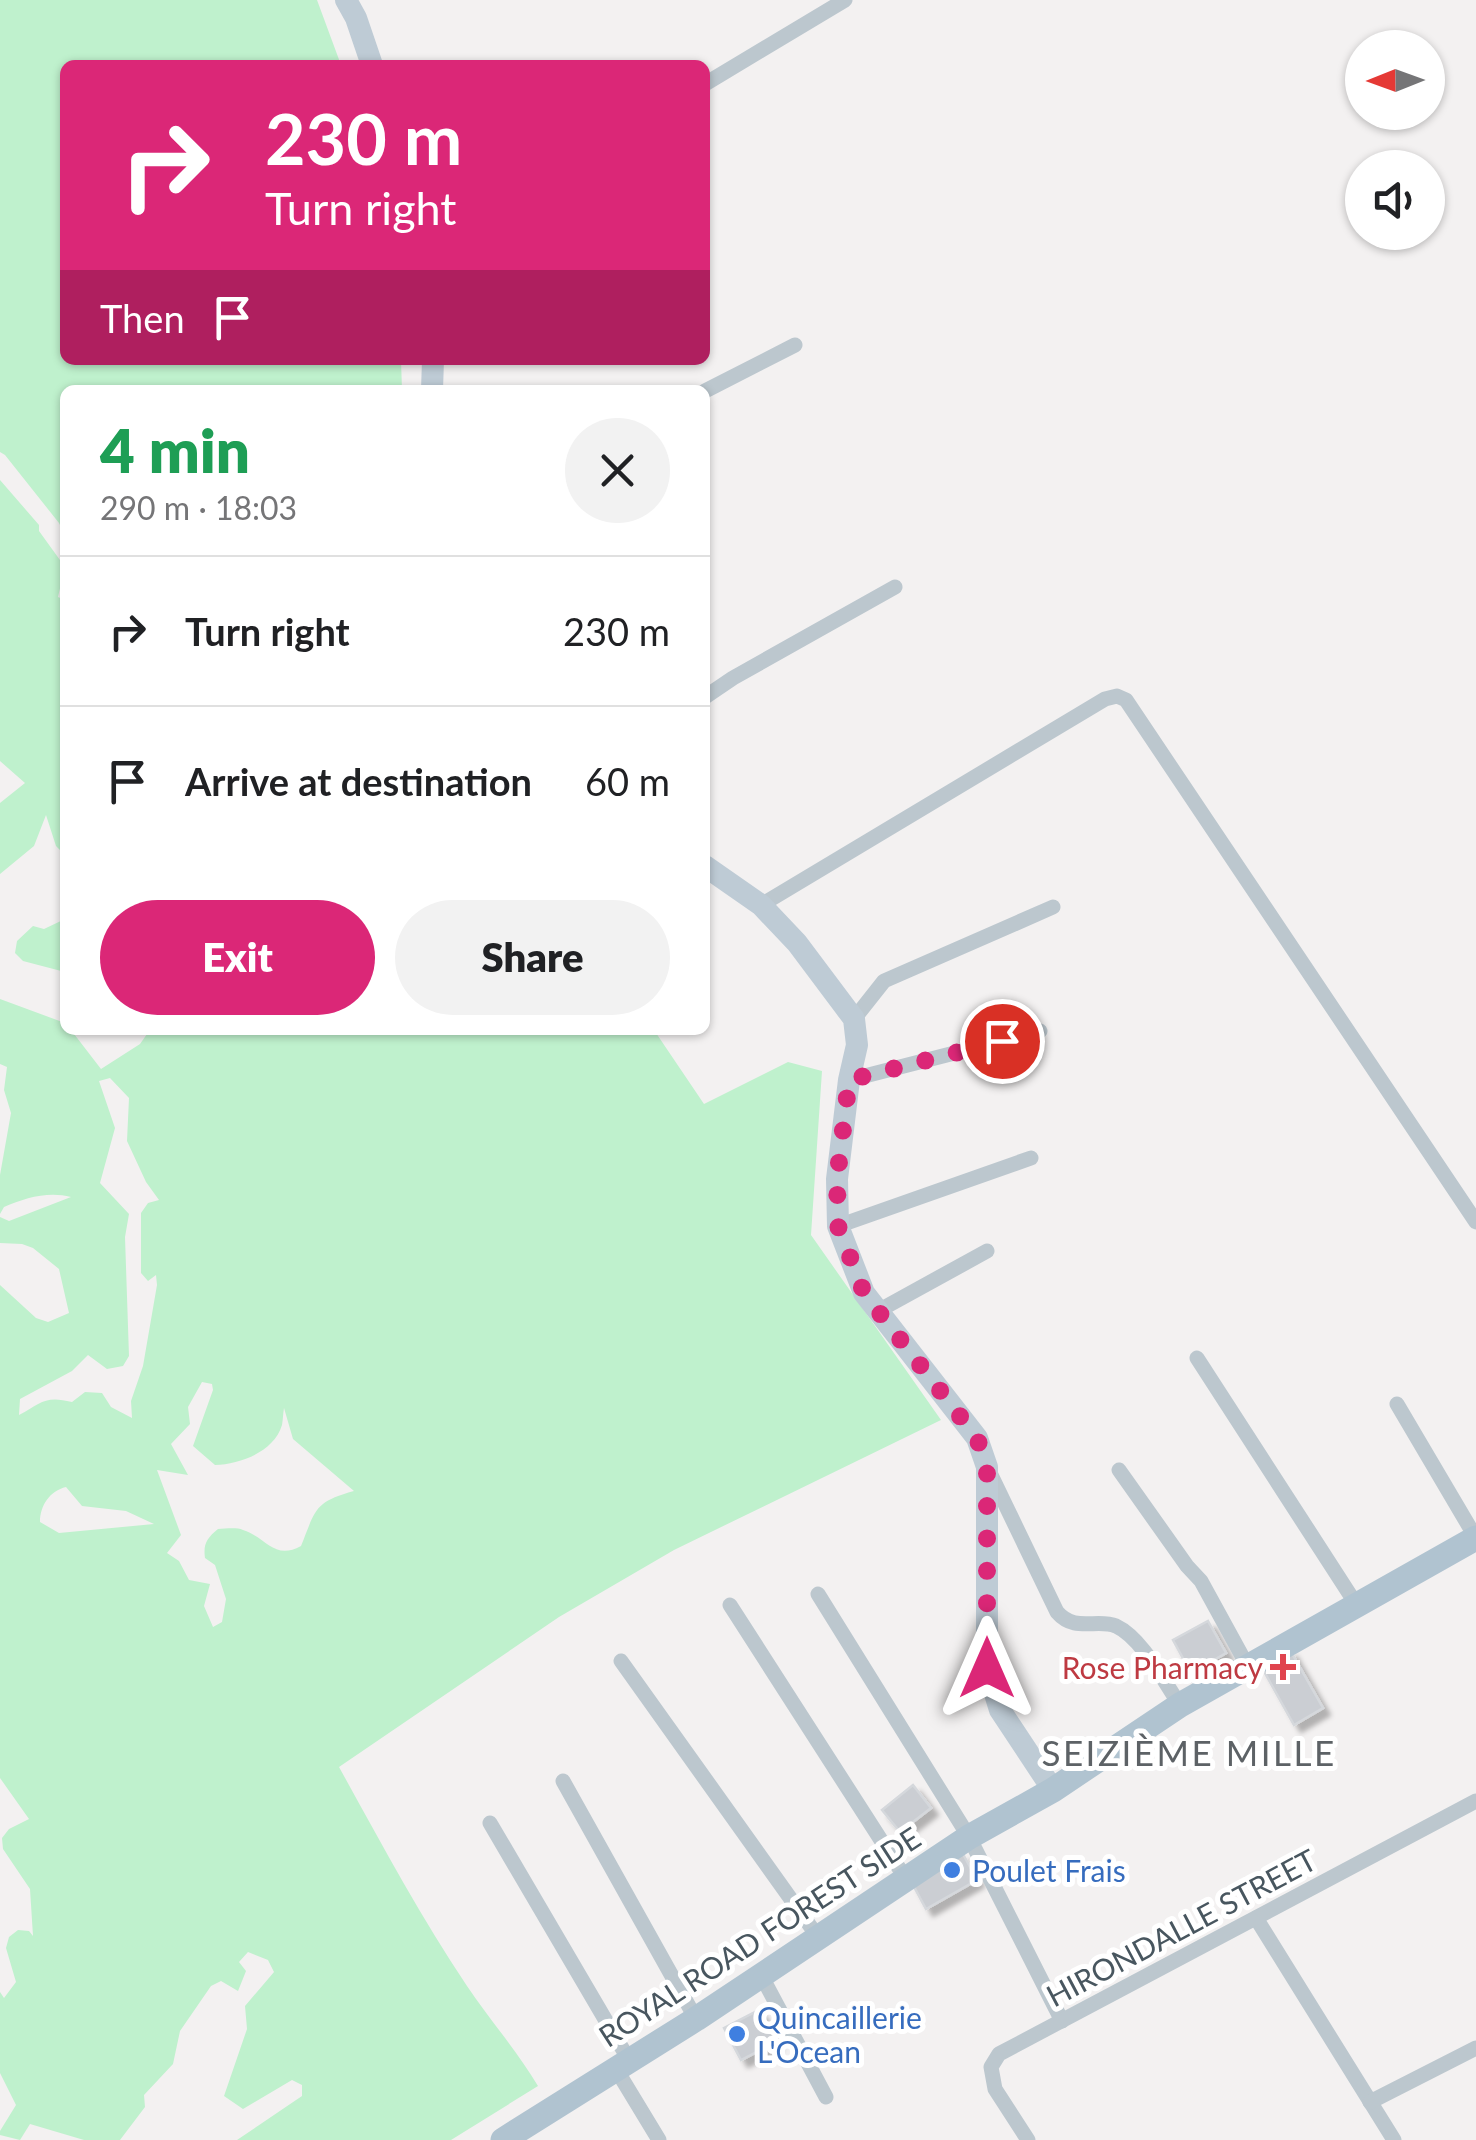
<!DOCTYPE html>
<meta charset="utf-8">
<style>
:root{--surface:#fff;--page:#f2f2f2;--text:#202124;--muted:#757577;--line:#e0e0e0;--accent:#db2777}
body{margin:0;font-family:Lato,sans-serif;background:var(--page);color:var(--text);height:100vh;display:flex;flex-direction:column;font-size:38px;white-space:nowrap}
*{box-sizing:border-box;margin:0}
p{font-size:32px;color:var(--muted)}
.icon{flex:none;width:55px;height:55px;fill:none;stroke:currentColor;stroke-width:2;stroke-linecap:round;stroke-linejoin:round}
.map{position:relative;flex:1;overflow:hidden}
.sheet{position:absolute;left:60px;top:385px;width:650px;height:650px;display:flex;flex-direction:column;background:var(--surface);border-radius:15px;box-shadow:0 2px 8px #0004}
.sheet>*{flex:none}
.hud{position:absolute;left:60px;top:60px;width:650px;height:305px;border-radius:15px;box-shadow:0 2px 8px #0004;background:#db2777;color:#fff;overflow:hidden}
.needle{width:65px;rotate:269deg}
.tools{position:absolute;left:1345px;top:30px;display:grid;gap:20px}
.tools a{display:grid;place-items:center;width:100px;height:100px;border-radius:50%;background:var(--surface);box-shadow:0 2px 8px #0004;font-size:50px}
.pin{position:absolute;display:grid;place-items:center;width:85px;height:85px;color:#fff;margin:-42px;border:5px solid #fff;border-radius:50%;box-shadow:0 2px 10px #0007}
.me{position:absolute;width:110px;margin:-55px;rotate:0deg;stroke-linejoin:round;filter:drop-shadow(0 0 8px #0008)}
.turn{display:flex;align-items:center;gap:35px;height:210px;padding:0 40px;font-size:45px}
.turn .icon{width:130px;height:130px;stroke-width:2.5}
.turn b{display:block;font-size:70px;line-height:85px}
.then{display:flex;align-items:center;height:95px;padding:0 40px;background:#0003;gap:20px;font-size:38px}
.round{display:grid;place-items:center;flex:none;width:105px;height:105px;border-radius:52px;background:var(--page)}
.summary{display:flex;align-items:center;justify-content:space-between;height:170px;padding:0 40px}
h1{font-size:60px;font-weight:800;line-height:75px;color:#1e9e55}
.button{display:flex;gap:20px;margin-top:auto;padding:20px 40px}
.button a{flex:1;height:115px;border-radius:60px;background:var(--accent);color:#fff;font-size:40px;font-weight:800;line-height:115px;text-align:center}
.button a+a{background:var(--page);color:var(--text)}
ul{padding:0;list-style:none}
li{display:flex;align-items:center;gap:30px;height:150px;padding:0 40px;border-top:2px solid var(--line)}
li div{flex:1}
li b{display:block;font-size:38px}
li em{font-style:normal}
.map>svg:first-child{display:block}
.green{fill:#bff1cd;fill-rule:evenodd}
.building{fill:#cbced3;stroke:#d5d8dc;stroke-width:2.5;filter:url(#shadow)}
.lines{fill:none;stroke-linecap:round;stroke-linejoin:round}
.street{stroke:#bcc7ce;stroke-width:15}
.secondary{stroke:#becbd5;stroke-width:22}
.primary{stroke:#b0c3d0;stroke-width:25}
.route{stroke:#db2777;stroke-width:18;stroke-dasharray:0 32.4}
.health-dot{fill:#e0444e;stroke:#fff;stroke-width:4}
.shop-dot{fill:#3f7fe0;stroke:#fff;stroke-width:4}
.labels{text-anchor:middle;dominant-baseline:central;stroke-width:10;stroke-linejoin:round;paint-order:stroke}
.health-label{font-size:30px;fill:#be3a42;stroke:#fff;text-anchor:end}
.shop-label{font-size:30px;fill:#366cbe;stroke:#fff;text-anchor:start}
.street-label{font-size:30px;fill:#48565f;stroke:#fff}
.quarter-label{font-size:35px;letter-spacing:2.5px;fill:#5d6266;stroke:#fff}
</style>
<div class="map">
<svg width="1476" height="2140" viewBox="0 0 1476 2140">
<defs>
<filter id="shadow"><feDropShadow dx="7" dy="7" stdDeviation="2.5" flood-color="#0004"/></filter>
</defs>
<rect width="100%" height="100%" fill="#f3f1f1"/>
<g class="green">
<polygon points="0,0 317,0 341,65 65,65 65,360 401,360 402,390 65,390 65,535 59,523 5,455 0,452"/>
<polygon points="0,480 39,525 39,531 65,567 58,597 65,600 65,855 56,846 46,815 34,846 0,874 0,803 25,783 0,761"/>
<polygon points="65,919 65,972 23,961 15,953 17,941 33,926 44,929"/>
<path d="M0,999l65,24v7h6l30,39 39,-25 7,-10v-4h507l50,74 84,-42 34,9 -11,164 130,185 -267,130 -115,67 -220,150c41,74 81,149 128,219 23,34 50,65 71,100l-87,54h-214l65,-44v-11l-10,-5 -49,29 -19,-13 23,-67 -2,-23 29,-34 -6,-12 -20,-8 -9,10 7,9 -8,20 -17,-10 -10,5 -31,45 -7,33 -29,31 1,12 -25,33h-36l-54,-16 -10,16 -20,-5v-4l16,-26 -16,-32v-81l4,6 12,-16 -10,-34 3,-11 9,-7 11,1 4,5 -3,-47 -27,-40 -1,-11 7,-9 20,-10 -29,-41v-493l36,33 12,4 21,-9 -10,-44 -26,-21 -11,-4 -22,-1v-26l9,4 62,-24c-23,-6 -46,1 -67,10l-4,7v-39l11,-62 -7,-23 3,-23 -7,-3zM110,1078l19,20 -2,43 19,41 13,18 -11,3 -7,10v60l7,8 8,-6 1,10 -14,81 -12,35 1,17 -21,-11 -9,-14 -17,-1 -13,10c-27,-7 -31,1 -53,13l1,-16 52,-28 16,-16 19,14 16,-3 6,-10 -4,-119 4,-23 -29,-31 15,-55 -16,-47zM202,1382l10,2 1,6 -20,56 22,19c25,-1 59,-13 67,-40 1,-6 1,-11 2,-17l9,31 61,52c-40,11 -38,18 -53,55 -27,15 -35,-9 -58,-16 -7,-3 -18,-1 -25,-1 -11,9 -15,15 -13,29l10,7 11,34 -4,23 -9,5 -9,-21 6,-22 -21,-4 -10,-19 -12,-8 14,-18 -24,-65 31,5 -17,-31 19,-20 -2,-17zM66,1487l16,19 44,5 28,13 -95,9 -19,-11c0,-17 10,-31 26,-35z"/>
</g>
<g class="building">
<polygon points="1208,1621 1226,1653 1191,1673 1173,1640"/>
<polygon points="1290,1650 1323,1708 1294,1725 1261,1666"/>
<polygon points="913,1785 931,1808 900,1832 882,1810"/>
<polygon points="963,1854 977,1880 926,1909 912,1883"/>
<polygon points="759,2010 776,2042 741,2060 724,2028"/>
</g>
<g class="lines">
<g class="street">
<polyline points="705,84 845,0"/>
<polyline points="705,391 795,345"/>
<polyline points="705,697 733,678 895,587"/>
<polyline points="761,905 1105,699 1117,696 1126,700 1476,1222"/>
<polyline points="854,1019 884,981 1053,907"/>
<polyline points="849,1080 1040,1031"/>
<polyline points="838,1226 1031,1158"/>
<polyline points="878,1311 987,1251"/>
<polyline points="1197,1358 1356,1604"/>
<polyline points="1397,1404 1476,1538"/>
<polyline points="1119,1470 1187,1566 1201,1581 1247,1665"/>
<path d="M991,1475l66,137c18,21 40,6 59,14 26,12 48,56 64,79"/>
<polyline points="818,1594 969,1837 1062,2021"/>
<polyline points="730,1605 906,1879"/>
<polyline points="621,1661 818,1937"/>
<polyline points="563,1781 696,2019"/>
<polyline points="490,1823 629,2060"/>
<polyline points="1256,1918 1394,2140"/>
<polyline points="761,1975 826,2097"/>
<polyline points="616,2069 659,2140"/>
<polyline points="1370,2102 1476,2048"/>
<polyline points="1028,2140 995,2089 991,2067 999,2054 1476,1801"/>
</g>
<g class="secondary">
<polyline points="346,0 356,18 372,65"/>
<polyline points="432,390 433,360"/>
<polyline points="705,866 761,905 797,943 854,1019 857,1045 849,1080 837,1179 838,1226 864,1293 977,1438 987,1467 987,1668 1000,1710 1053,1790"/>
</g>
<polyline class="primary" points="503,2140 696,2019 969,1837 1053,1790 1180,1705 1476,1538"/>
</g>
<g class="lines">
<polyline class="route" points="987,1668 987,1467 977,1438 864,1293 838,1226 837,1179 849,1080 1002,1041"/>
</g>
<path class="health-dot" d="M1278 1652h10v10h10v10h-10v10h-10v-10h-10v-10h10z"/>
<g class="shop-dot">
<circle cx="952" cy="1870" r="10"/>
<circle cx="737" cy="2034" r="10"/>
</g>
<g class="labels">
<g class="health-label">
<text x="1263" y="1667">Rose Pharmacy</text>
</g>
<g class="shop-label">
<text x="972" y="1870">Poulet Frais</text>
<text x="757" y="2017">Quincaillerie<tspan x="757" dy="34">L'Ocean</tspan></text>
</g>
<g class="street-label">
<text transform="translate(1181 1927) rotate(-28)">HIRONDALLE STREET</text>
<text transform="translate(759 1936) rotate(-33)">ROYAL ROAD FOREST SIDE</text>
</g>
<g class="quarter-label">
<text x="1189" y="1752">SEIZIÈME MILLE</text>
</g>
</g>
</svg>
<div class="tools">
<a><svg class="needle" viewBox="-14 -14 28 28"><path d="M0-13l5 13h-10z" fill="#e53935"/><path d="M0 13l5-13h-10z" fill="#757577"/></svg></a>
<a><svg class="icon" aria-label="sound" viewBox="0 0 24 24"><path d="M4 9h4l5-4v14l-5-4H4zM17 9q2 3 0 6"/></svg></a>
</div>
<div class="pin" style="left:1002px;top:1041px;background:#d93025"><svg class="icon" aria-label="arrive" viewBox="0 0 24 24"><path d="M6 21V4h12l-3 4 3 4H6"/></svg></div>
<svg class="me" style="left:987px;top:1668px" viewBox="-20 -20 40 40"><path d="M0-17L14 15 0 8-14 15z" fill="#db2777" stroke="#fff" stroke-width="4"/></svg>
<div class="hud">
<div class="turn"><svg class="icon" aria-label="right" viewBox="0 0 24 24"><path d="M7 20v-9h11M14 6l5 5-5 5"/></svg><div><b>230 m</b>Turn right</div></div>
<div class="then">Then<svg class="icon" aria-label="arrive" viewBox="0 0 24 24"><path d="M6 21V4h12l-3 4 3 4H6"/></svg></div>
</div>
<section class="sheet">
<div class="summary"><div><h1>4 min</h1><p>290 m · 18:03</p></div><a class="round"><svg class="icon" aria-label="close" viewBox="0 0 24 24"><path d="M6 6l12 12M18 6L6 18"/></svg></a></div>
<ul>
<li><svg class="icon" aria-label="right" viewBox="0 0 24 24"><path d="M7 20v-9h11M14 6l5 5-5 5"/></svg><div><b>Turn right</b></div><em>230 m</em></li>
<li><svg class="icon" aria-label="arrive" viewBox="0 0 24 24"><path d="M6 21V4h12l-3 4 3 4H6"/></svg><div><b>Arrive at destination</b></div><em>60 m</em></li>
</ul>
<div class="button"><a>Exit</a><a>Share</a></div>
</section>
</div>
